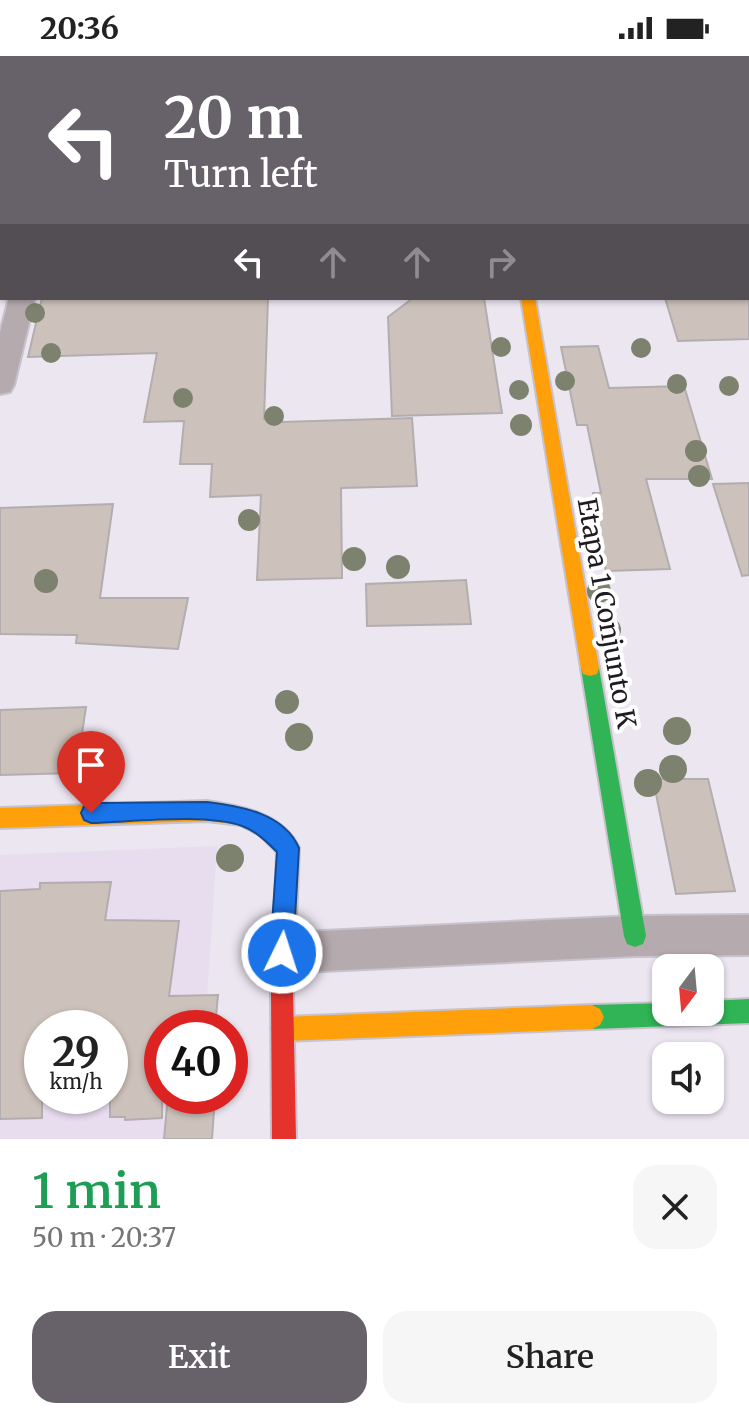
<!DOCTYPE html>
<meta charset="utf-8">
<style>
:root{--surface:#fff;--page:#f6f6f6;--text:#222;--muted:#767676;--accent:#67626a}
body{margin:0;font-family:Merriweather,serif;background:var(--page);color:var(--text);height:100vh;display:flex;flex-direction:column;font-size:30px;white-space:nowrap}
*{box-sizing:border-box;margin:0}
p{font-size:26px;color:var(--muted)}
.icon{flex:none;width:44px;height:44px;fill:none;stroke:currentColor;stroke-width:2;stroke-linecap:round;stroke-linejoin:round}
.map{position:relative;height:1083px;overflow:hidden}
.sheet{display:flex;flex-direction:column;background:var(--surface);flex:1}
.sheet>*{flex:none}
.hud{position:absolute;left:0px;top:0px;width:750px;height:244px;box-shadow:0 2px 6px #0004;background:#67626a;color:#fff;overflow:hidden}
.needle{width:52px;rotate:196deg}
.buttons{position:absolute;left:652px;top:898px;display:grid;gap:16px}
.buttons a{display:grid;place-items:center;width:72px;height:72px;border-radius:16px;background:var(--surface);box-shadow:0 2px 6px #0004;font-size:40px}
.speed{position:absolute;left:24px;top:954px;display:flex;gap:16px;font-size:40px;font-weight:700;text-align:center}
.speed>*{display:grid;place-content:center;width:104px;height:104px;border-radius:50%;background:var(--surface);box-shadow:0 2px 6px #0004;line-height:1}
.speed small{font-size:20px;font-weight:400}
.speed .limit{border:12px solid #d22;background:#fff;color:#111}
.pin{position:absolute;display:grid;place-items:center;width:68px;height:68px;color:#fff;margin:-82px -34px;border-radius:50% 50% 50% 0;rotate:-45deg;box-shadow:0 0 8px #0007}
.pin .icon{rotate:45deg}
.me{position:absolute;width:88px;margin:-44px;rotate:4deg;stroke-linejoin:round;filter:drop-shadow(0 0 6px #0008)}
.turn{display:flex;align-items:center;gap:28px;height:168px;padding:0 32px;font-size:36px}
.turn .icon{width:104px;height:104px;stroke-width:2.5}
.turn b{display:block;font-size:56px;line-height:68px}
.lanes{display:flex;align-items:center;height:76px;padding:0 32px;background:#0003;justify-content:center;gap:40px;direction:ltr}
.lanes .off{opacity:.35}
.round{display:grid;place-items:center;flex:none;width:84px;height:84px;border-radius:24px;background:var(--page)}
.headline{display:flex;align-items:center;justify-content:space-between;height:136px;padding:0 32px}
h1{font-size:48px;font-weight:600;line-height:60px;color:#1e9e55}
.action{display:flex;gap:16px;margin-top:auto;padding:16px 32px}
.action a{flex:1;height:92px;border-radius:24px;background:var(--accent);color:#fff;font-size:32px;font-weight:600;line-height:92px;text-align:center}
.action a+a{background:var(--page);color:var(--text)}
.status{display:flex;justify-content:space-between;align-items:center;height:56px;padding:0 40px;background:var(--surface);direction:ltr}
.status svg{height:22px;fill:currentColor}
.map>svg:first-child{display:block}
.built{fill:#e8dcef;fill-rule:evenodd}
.building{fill:#cdc2bb;stroke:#b2adaf;stroke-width:2}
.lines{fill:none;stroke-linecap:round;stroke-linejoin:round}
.street-casing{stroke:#c7c2cb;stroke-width:4}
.fast-casing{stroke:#c7c2cb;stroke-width:4}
.slow-casing{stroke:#c7c2cb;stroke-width:4}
.jam-casing{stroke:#c7c2cb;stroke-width:4}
.street{fill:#b5aaae;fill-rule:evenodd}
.fast{fill:#30b455;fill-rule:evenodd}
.slow{fill:#ff9f0a;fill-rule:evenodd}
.jam{fill:#e5322d;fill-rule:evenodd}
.tree{fill:#7c826d}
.route{fill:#1a73e8;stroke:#114b97;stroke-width:2}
.labels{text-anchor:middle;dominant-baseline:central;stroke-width:8;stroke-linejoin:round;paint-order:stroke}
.street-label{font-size:26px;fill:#1f1b22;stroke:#fff}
</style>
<div class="status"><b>20:36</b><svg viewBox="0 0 49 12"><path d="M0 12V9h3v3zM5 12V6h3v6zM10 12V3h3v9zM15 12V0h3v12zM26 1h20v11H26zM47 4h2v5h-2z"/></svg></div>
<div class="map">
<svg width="749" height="1083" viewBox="0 0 749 1083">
<rect width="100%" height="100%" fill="#ece6f1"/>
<path class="built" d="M217,790l-12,182h-43v68h38l-2,43h-198v-284zM42,972h68v68h-68z"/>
<g class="building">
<polygon points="42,242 268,242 264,363 282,363 282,366 412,362 417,430 341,432 342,522 257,524 261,439 210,441 212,408 180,408 184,365 144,366 157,297 28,301"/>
<polygon points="413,242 484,242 502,357 392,360 388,261"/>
<polygon points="665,242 749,242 749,283 678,285"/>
<polygon points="598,290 609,332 684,330 712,423 646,423 670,513 606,515 590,446 595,445 593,437 601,437 587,369 577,369 561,291"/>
<polygon points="749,427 749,519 742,520 713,428"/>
<polygon points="113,448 100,542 188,542 178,593 76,587 77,579 0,578 0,452"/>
<polygon points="466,524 471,568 367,570 366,528"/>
<polygon points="86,651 76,717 0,719 0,654"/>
<polygon points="653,723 708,723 735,835 676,838"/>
<polygon points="111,826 105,864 179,865 169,940 218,939 215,972 162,972 162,1062 125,1064 125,1061 110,1061 110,972 42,972 42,1062 0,1063 0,835 40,833 40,827"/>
<polygon points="168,1040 215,1040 212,1083 164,1083"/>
</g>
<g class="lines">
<defs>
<g id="street">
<rect x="474" y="0" width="20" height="2"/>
<rect x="748" y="73" width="1" height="14"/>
<polygon points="9,242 35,242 14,329 10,336 0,338 0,277"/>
<polygon points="749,859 749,899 635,900 282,917 268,911 262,897 268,883 282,877 635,860"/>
</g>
<g id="fast">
<polygon points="590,604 597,606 599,612 646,880 643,888 635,891 627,888 624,880 581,612 583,606"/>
<polygon points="749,943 749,967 592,973 584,969 580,961 584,953 592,949 666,947 666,956 710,956 710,945"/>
</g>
<g id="slow">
<polygon points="695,0 707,0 708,2 696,2"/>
<rect x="748" y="5" width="1" height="8"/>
<rect x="748" y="109" width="1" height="11"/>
<polygon points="521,242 535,242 599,612 597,618 590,620 583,618 581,612"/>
<path d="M207,745c33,5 76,12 92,47l-6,143 -3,8 -8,3 -8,-3 -3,-8 6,-139 -17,-17 -19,-10 -34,-4 -207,7v-20z"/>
<polygon points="592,949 600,953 604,961 600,969 592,973 283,985 275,981 271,973 275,965 283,961"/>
</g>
<polygon id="jam" points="282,924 290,927 293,935 296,1083 272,1083 271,935 274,927"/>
</defs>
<use href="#street" class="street-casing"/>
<use href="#fast" class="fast-casing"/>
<use href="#slow" class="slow-casing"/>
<use href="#jam" class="jam-casing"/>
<use href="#street" class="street"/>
<use href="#fast" class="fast"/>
<use href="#slow" class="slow"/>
<use href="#jam" class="jam"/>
</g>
<g class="tree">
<circle cx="35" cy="257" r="10"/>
<circle cx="501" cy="291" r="10"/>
<circle cx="641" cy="292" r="10"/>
<circle cx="51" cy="297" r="10"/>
<circle cx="565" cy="325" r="10"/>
<circle cx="677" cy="328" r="10"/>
<circle cx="729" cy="330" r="10"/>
<circle cx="519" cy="334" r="10"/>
<circle cx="183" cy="342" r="10"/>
<circle cx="274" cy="360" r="10"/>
<circle cx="521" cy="369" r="11"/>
<circle cx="696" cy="395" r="11"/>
<circle cx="699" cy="420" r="11"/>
<circle cx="249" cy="464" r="11"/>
<circle cx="354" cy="503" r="12"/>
<circle cx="398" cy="511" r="12"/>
<circle cx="46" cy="525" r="12"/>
<circle cx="599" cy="535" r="12"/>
<circle cx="609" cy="574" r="12"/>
<circle cx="287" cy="646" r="12"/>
<circle cx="677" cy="675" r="14"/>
<circle cx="299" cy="681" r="14"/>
<circle cx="673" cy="713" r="14"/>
<circle cx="648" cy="727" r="14"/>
<circle cx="230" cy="802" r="14"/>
</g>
<path class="route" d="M207,746c33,4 77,11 92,46l-6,105 -3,8 -8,3 -8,-3 -4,-8 7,-101c-10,-10 -21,-21 -35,-26 -36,-13 -111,-4 -151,-3l-7,-3 -3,-7 3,-7 7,-3z"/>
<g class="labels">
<g class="street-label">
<text transform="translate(607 557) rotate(80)">Etapa 1 Conjunto K</text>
</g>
</g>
</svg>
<div class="buttons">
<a><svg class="needle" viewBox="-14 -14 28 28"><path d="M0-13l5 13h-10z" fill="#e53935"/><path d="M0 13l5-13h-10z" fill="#767676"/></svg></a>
<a><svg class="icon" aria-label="sound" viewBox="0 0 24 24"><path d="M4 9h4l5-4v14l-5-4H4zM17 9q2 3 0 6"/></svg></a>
</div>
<div class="speed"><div>29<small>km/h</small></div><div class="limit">40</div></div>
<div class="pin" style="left:91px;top:757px;background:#d93025"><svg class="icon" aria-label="arrive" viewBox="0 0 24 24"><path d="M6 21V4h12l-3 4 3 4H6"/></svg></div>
<svg class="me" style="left:282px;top:897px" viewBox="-20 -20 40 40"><circle r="17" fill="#1a73e8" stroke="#fff" stroke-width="3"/><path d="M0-11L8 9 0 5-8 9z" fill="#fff"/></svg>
<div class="hud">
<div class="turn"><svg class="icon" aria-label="left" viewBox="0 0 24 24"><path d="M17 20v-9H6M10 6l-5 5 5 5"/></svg><div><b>20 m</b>Turn left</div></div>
<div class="lanes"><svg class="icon" aria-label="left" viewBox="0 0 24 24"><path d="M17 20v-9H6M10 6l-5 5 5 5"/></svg><svg class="icon off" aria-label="ahead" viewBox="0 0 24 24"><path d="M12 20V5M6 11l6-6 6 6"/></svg><svg class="icon off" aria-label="ahead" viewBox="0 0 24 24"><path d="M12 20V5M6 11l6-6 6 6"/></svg><svg class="icon off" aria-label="right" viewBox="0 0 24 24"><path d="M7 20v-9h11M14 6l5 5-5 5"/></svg></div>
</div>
</div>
<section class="sheet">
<div class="headline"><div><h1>1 min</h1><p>50 m · 20:37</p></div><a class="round"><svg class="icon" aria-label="close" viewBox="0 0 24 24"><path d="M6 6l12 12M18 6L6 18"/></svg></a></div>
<div class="action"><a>Exit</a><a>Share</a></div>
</section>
